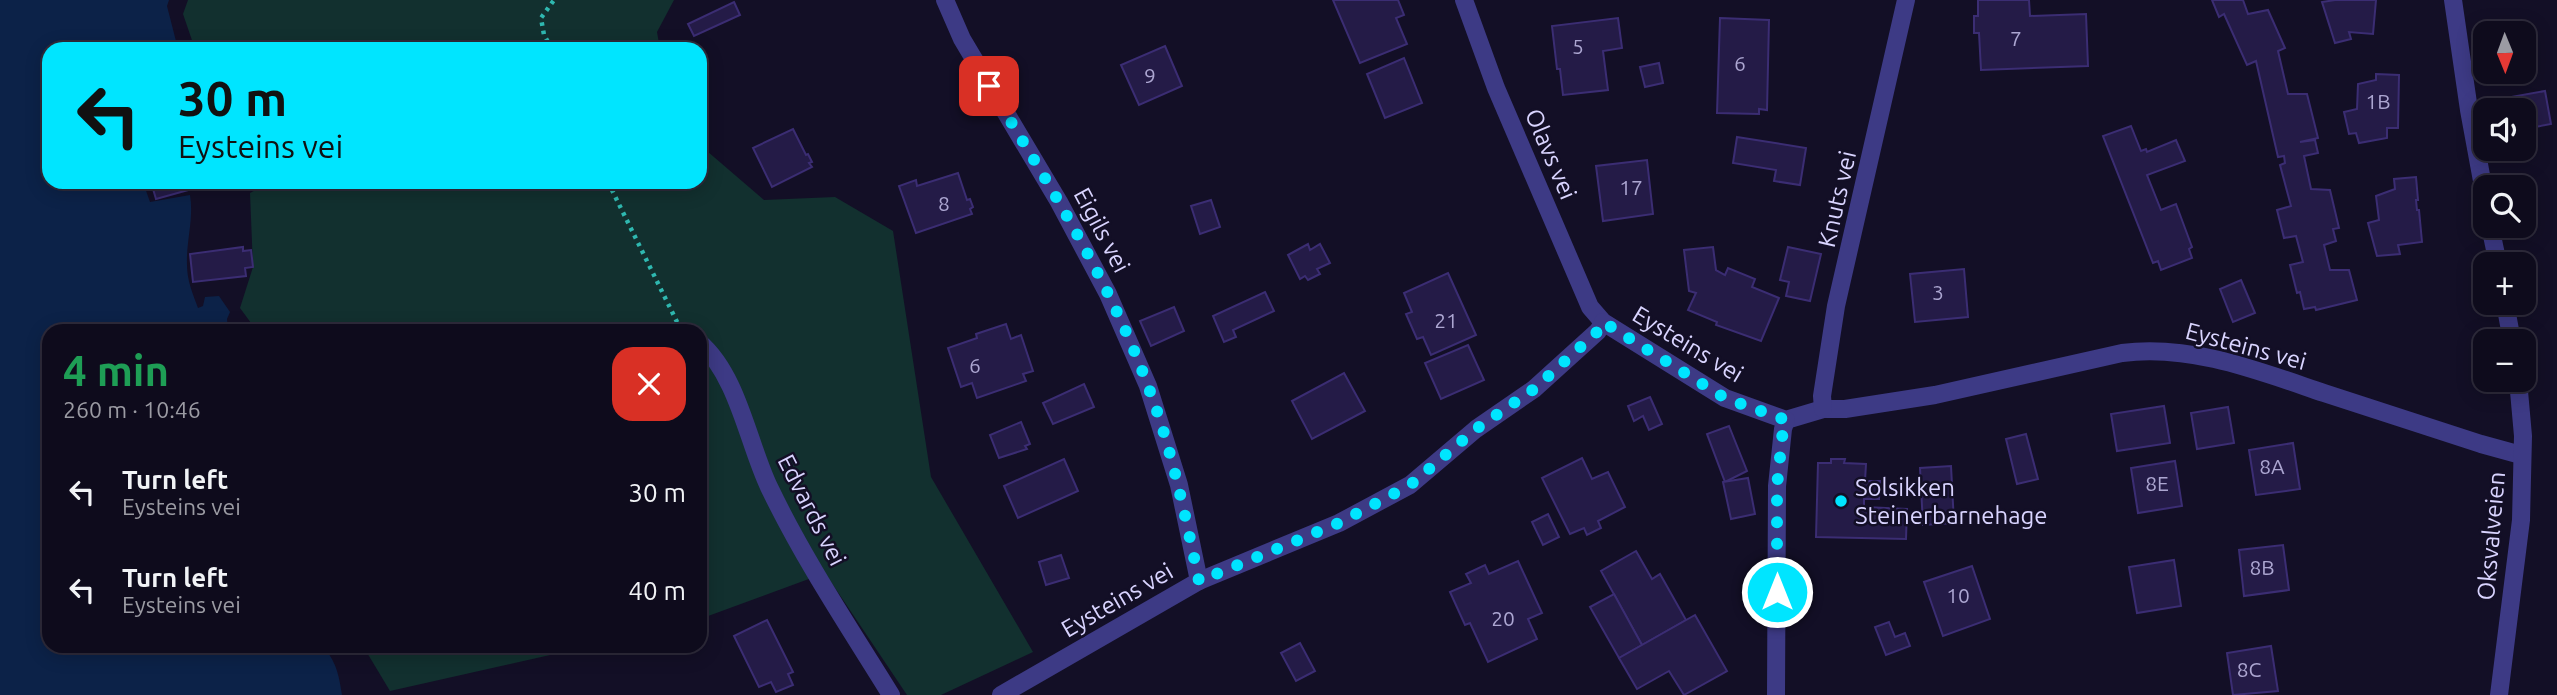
<!DOCTYPE html>
<meta charset="utf-8">
<style>
:root{--surface:#0e0b1c;--page:#1c1929;--text:#f1f3f6;--muted:#9b9ba3;--line:#2e2b3b}
body{margin:0;font-family:Ubuntu,sans-serif;background:var(--page);color:var(--text);height:100vh;display:flex;flex-direction:column;font-size:26px;white-space:nowrap}
*{box-sizing:border-box;margin:0}
p{font-size:23px;color:var(--muted)}
.icon{flex:none;width:38px;height:38px;fill:none;stroke:currentColor;stroke-width:2;stroke-linecap:round;stroke-linejoin:round}
.map{position:relative;flex:1;overflow:hidden}
.panel{position:absolute;left:42px;top:324px;width:665px;height:329px;display:flex;flex-direction:column;background:var(--surface);border-radius:21px;box-shadow:0 4px 18px #0003,0 0 0 2px var(--line)}
.panel>*{flex:none}
.guide{position:absolute;left:42px;top:42px;width:665px;height:147px;border-radius:21px;box-shadow:0 4px 18px #0003,0 0 0 2px var(--line);background:#00e5ff;color:#111;overflow:hidden}
.needle{width:46px;rotate:179deg}
.tools{position:absolute;left:2473px;top:21px;display:grid;gap:14px}
.tools a{display:grid;place-items:center;width:63px;height:63px;border-radius:14px;background:var(--surface);box-shadow:0 4px 18px #0003,0 0 0 2px var(--line);font-size:35px}
.pin{position:absolute;display:grid;place-items:center;width:60px;height:60px;color:#fff;margin:-30px;border-radius:14px;box-shadow:0 4px 10px #0006}
.me{position:absolute;width:77px;margin:-38px;rotate:0deg;stroke-linejoin:round;filter:drop-shadow(0 0 5px #0008)}
.turn{display:flex;align-items:center;gap:24px;height:147px;padding:0 21px;font-size:32px}
.turn .icon{width:91px;height:91px;stroke-width:2.5}
.turn b{display:block;font-size:49px;line-height:60px}
.round{display:grid;place-items:center;flex:none;width:74px;height:74px;border-radius:21px;background:var(--page)}
.headline{display:flex;align-items:center;justify-content:space-between;height:119px;padding:0 21px}
h1{font-size:42px;font-weight:600;line-height:52px;color:#1e9e55}
ul{padding:0;list-style:none}
li{display:flex;align-items:center;gap:21px;height:98px;padding:0 21px}
li div{flex:1}
li b{display:block;font-size:26px}
li em{font-style:normal}
.map>svg:first-child{display:block}
.green{fill:#12302f}
.water{fill:#0c2248}
.building{fill:#241b47;stroke:#3b2d73;stroke-width:2}
.lines{fill:none;stroke-linecap:round;stroke-linejoin:round}
.path{stroke:#2fb8b0;stroke-width:4.5;stroke-dasharray:3.5 5;stroke-linecap:butt}
.minor{stroke:#3d3a85;stroke-width:18}
.route{stroke:#00e5ff;stroke-width:12;stroke-dasharray:0 21.6}
.poi-dot{fill:#00e5ff;stroke:#130f26;stroke-width:2.5}
.labels{text-anchor:middle;dominant-baseline:central;stroke-width:5;stroke-linejoin:round;paint-order:stroke}
.number-label{font-size:21px;fill:#aca6d1}
.street-label{font-size:24px;fill:#d9d4ff;stroke:#130f26}
.poi-label{font-size:24px;fill:#d9d4ff;stroke:#130f26;text-anchor:start}
</style>
<div class="map">
<svg width="2557" height="695" viewBox="0 0 2557 695">
<rect width="100%" height="100%" fill="#130f26"/>
<g class="green">
<polygon points="188,0 674,0 657,32 660,49 195,49 183,14"/>
<polygon points="700,145 764,200 835,197 893,231 931,477 1033,652 941,695 907,695 825,573 700,619 700,331 257,331 240,308 253,267 250,193 271,182 700,182"/>
<polygon points="363,646 590,646 390,691"/>
</g>
<path class="water" d="M0,0h169l-2,6 11,43h-129v133h94l7,20 40,-7c4,24 -4,46 -3,70 0,16 6,29 11,43l5,-2 2,-9 14,-1 11,16 -3,7 1,12h-179v315h273c14,14 17,29 20,49h-342z"/>
<g class="building">
<polygon points="1333,0 1398,0 1404,15 1396,18 1407,44 1360,63"/>
<polygon points="1978,0 2029,0 2030,16 2086,14 2088,66 1981,70 1979,33 1974,33 1974,16 1978,16"/>
<polygon points="2212,0 2243,0 2248,14 2268,10 2285,48 2278,51 2288,94 2307,94 2318,138 2300,142 2315,140 2318,153 2304,156 2311,189 2330,190 2339,228 2333,229 2336,241 2324,245 2330,270 2349,270 2357,300 2316,310 2315,307 2304,309 2300,292 2297,293 2290,265 2303,262 2296,236 2284,238 2277,210 2291,206 2280,165 2285,163 2284,156 2278,157 2256,61 2247,65 2224,14 2219,17"/>
<polygon points="2335,0 2376,0 2373,34 2349,32 2351,39 2335,43 2322,2"/>
<polygon points="734,2 740,15 694,36 688,24"/>
<polygon points="1618,18 1622,48 1603,51 1608,90 1563,95 1560,69 1557,69 1552,26"/>
<polygon points="1720,18 1769,20 1767,110 1759,109 1759,114 1717,113"/>
<polygon points="1165,46 1182,86 1139,105 1121,65"/>
<polygon points="1404,58 1422,103 1385,118 1367,74"/>
<polygon points="1659,63 1663,83 1645,87 1640,67"/>
<polygon points="2376,74 2399,75 2398,128 2387,128 2387,138 2359,143 2356,133 2349,134 2344,112 2357,109 2358,84 2376,80"/>
<polygon points="2545,91 2551,124 2524,129 2524,110 2513,110 2511,97"/>
<polygon points="2131,126 2141,151 2146,149 2147,152 2176,140 2185,161 2147,175 2161,210 2176,204 2192,247 2189,249 2192,258 2161,270 2158,261 2153,263 2103,136"/>
<polygon points="793,129 806,155 808,154 812,162 809,163 812,167 772,187 753,148"/>
<polygon points="1737,137 1806,148 1800,185 1774,181 1776,170 1733,163"/>
<polygon points="1647,160 1653,214 1603,221 1596,166"/>
<polygon points="958,173 967,200 970,199 973,207 970,209 972,214 916,233 899,186 916,180 917,186"/>
<polygon points="2416,177 2418,200 2416,200 2417,210 2419,210 2422,242 2398,245 2400,254 2377,256 2368,223 2379,220 2376,196 2395,189 2394,179"/>
<polygon points="151,182 217,182 156,199"/>
<polygon points="1211,200 1220,227 1200,234 1191,206"/>
<polygon points="1308,244 1310,250 1320,244 1330,263 1317,269 1320,274 1308,280 1305,276 1300,279 1288,255"/>
<polygon points="243,247 243,251 251,250 253,267 245,268 246,276 193,282 190,254"/>
<polygon points="1713,247 1716,270 1725,275 1728,268 1755,279 1752,287 1779,298 1761,341 1716,325 1717,322 1688,310 1696,293 1689,291 1684,250"/>
<polygon points="1788,247 1821,254 1810,301 1786,296 1789,282 1780,280"/>
<polygon points="1964,269 1968,317 1915,322 1910,274"/>
<polygon points="1448,273 1476,335 1431,355 1423,337 1417,339 1406,314 1412,312 1404,293"/>
<polygon points="2241,280 2255,313 2233,322 2220,289"/>
<polygon points="1265,292 1274,311 1233,330 1236,337 1224,342 1213,316"/>
<polygon points="1174,307 1184,331 1151,346 1140,321"/>
<polygon points="1006,324 1011,339 1021,335 1033,371 1023,374 1026,381 977,398 972,383 961,387 948,348 977,338 976,334"/>
<polygon points="1468,345 1484,380 1441,399 1425,363"/>
<polygon points="1344,373 1365,411 1312,439 1292,401"/>
<polygon points="1084,384 1094,407 1053,424 1043,403"/>
<polygon points="1650,397 1662,424 1649,430 1643,416 1634,421 1628,406"/>
<polygon points="2164,406 2170,443 2117,451 2111,414"/>
<polygon points="2228,407 2234,443 2197,449 2191,413"/>
<polygon points="1021,422 1030,444 1025,446 1027,449 999,458 990,435"/>
<polygon points="1729,426 1747,471 1725,482 1707,434"/>
<polygon points="2026,434 2038,479 2017,484 2006,439"/>
<polygon points="2293,443 2300,489 2256,495 2249,450"/>
<polygon points="1582,458 1592,479 1608,472 1625,507 1598,521 1601,528 1587,535 1584,528 1570,534 1542,478"/>
<polygon points="1064,459 1078,491 1018,518 1004,486"/>
<polygon points="1831,459 1845,459 1844,463 1866,464 1865,481 1880,481 1879,499 1864,499 1864,507 1907,509 1906,539 1816,537 1818,463 1831,463"/>
<polygon points="2175,461 2182,506 2138,513 2131,468"/>
<polygon points="1951,466 1954,523 1923,525 1920,468"/>
<polygon points="1748,478 1755,514 1731,519 1723,482"/>
<polygon points="1548,514 1559,537 1543,545 1532,522"/>
<polygon points="2283,545 2289,590 2244,596 2239,550"/>
<polygon points="1636,551 1652,579 1660,574 1686,620 1642,645 1601,571"/>
<polygon points="1061,555 1069,578 1046,585 1039,562"/>
<polygon points="2174,560 2181,606 2137,613 2129,567"/>
<polygon points="1518,561 1542,613 1528,619 1537,639 1488,662 1470,623 1465,625 1450,592 1471,583 1466,574 1485,565 1489,574"/>
<polygon points="1972,566 1990,619 1943,636 1924,582"/>
<polygon points="1614,594 1642,645 1619,658 1590,607"/>
<polygon points="1695,615 1727,671 1684,695 1669,671 1637,689 1619,658"/>
<polygon points="767,620 793,672 788,674 793,685 776,692 771,682 759,687 734,636"/>
<polygon points="1889,622 1895,637 1905,633 1910,646 1886,655 1875,627"/>
<polygon points="1300,643 1315,671 1296,681 1281,653"/>
<polygon points="2271,646 2278,691 2233,695 2227,653"/>
</g>
<g class="lines">
<g class="path">
<polyline points="552,49 544,35 541,18 554,0"/>
<polyline points="608,182 679,326"/>
</g>
<g class="minor">
<polyline points="945,0 962,39 1059,202 1108,294 1148,386 1179,485 1199,581"/>
<path d="M1464,0l32,88 94,219 13,15 122,76 61,22 37,-11h22l90,-14 187,-42c69,-9 137,18 202,40 52,17 105,34 157,51l40,11"/>
<polyline points="2453,0 2469,110 2485,197"/>
<polyline points="2490,226 2498,264"/>
<polyline points="2505,303 2512,341"/>
<path d="M700,343c38,33 48,100 69,144 35,73 80,140 122,208"/>
<polyline points="1823,409 1822,396 1836,306 1906,0"/>
<polyline points="1001,695 1199,581 1339,523 1410,485 1476,429 1534,389 1598,331 1603,322"/>
<polyline points="1776,695 1777,486 1783,429 1786,420"/>
<polyline points="2499,695 2521,520 2523,436 2518,380"/>
</g>
</g>
<g class="lines">
<path class="route" d="M989,86c59,96 120,194 159,300 24,63 37,129 51,195l140,-58 71,-38 66,-56 58,-40 64,-58 5,-9 122,76 61,22 -3,9 -6,57v106"/>
</g>
<circle class="poi-dot" cx="1841" cy="501" r="7"/>
<g class="labels">
<g class="number-label">
<text x="2016" y="38">7</text>
<text x="1578" y="46">5</text>
<text x="1740" y="63">6</text>
<text x="1150" y="75">9</text>
<text x="2378" y="101">1B</text>
<text x="1631" y="187">17</text>
<text x="944" y="203">8</text>
<text x="1938" y="292">3</text>
<text x="1446" y="320">21</text>
<text x="975" y="365">6</text>
<text x="2272" y="466">8A</text>
<text x="2157" y="483">8E</text>
<text x="2262" y="567">8B</text>
<text x="1958" y="595">10</text>
<text x="1503" y="618">20</text>
<text x="2249" y="669">8C</text>
</g>
<g class="street-label">
<text transform="translate(1551 154) rotate(67)">Olavs vei</text>
<text transform="translate(1837 199) rotate(-77)">Knuts vei</text>
<text transform="translate(1102 230) rotate(62)">Eigils vei</text>
<text transform="translate(1688 344) rotate(31)">Eysteins vei</text>
<text transform="translate(2246 346) rotate(15)">Eysteins vei</text>
<text transform="translate(812 510) rotate(63)">Edvards vei</text>
<text transform="translate(2491 536) rotate(-85)">Oksvalveien</text>
<text transform="translate(1117 600) rotate(-30)">Eysteins vei</text>
</g>
<g class="poi-label">
<text x="1855" y="487">Solsikken<tspan x="1855" dy="28">Steinerbarnehage</tspan></text>
</g>
</g>
</svg>
<div class="tools">
<a><svg class="needle" viewBox="-14 -14 28 28"><path d="M0-13l5 13h-10z" fill="#e53935"/><path d="M0 13l5-13h-10z" fill="#9b9ba3"/></svg></a>
<a><svg class="icon" aria-label="sound" viewBox="0 0 24 24"><path d="M4 9h4l5-4v14l-5-4H4zM17 9q2 3 0 6"/></svg></a>
<a><svg class="icon" aria-label="search" viewBox="0 0 24 24"><circle cx="10" cy="10" r="6"/><path d="M15 15l6 6"/></svg></a>
<a>+</a>
<a>−</a>
</div>
<div class="pin" style="left:989px;top:86px;background:#d93025"><svg class="icon" aria-label="arrive" viewBox="0 0 24 24"><path d="M6 21V4h12l-3 4 3 4H6"/></svg></div>
<svg class="me" style="left:1777px;top:592px" viewBox="-20 -20 40 40"><circle r="17" fill="#00e5ff" stroke="#fff" stroke-width="3"/><path d="M0-11L8 9 0 5-8 9z" fill="#fff"/></svg>
<div class="guide">
<div class="turn"><svg class="icon" aria-label="left" viewBox="0 0 24 24"><path d="M17 20v-9H6M10 6l-5 5 5 5"/></svg><div><b>30 m</b>Eysteins vei</div></div>
</div>
<section class="panel">
<div class="headline"><div><h1>4 min</h1><p>260 m · 10:46</p></div><a class="round" style="background:#d93025;color:#fff"><svg class="icon" aria-label="close" viewBox="0 0 24 24"><path d="M6 6l12 12M18 6L6 18"/></svg></a></div>
<ul>
<li><svg class="icon" aria-label="left" viewBox="0 0 24 24"><path d="M17 20v-9H6M10 6l-5 5 5 5"/></svg><div><b>Turn left</b><p>Eysteins vei</p></div><em>30 m</em></li>
<li><svg class="icon" aria-label="left" viewBox="0 0 24 24"><path d="M17 20v-9H6M10 6l-5 5 5 5"/></svg><div><b>Turn left</b><p>Eysteins vei</p></div><em>40 m</em></li>
</ul>
</section>
</div>
